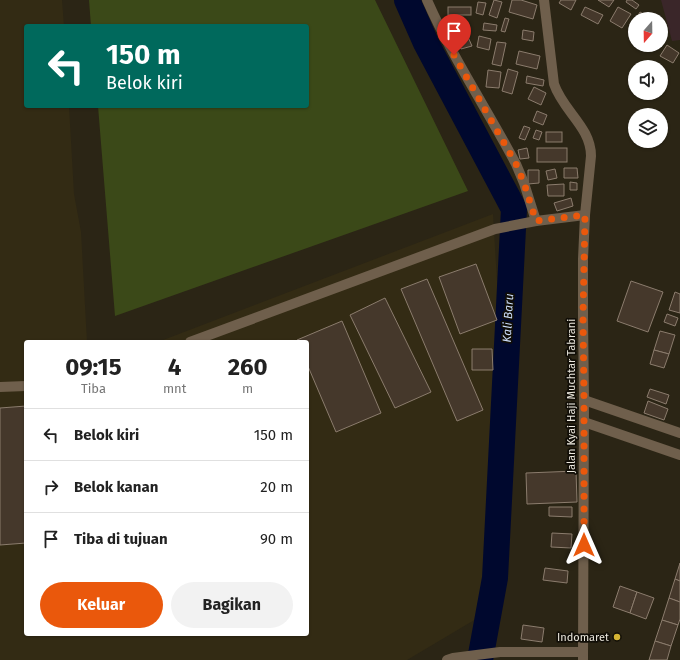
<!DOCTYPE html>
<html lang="id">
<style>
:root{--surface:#fff;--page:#f2f2f2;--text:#222;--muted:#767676;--line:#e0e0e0;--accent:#ea580c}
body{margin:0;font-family:"Fira Sans",sans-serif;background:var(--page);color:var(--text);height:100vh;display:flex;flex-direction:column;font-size:15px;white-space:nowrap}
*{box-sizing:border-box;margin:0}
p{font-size:13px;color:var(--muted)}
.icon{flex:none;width:22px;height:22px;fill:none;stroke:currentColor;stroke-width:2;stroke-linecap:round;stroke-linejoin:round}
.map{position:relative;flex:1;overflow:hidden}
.sheet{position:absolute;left:24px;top:340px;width:285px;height:296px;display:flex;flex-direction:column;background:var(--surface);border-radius:4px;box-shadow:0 1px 3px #0004}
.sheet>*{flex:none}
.hud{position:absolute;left:24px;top:24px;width:285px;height:84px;border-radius:4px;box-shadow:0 1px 3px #0004;background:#00695c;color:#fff;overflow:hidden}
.needle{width:26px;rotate:200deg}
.controls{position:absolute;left:628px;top:12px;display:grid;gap:8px}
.controls a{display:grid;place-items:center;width:40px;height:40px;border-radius:50%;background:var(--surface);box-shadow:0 1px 3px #0004;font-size:20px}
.pin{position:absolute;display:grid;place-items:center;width:34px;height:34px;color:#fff;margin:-41px -17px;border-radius:50% 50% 50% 0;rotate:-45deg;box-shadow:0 0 4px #0007}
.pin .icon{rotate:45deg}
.me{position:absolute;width:44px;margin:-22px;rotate:0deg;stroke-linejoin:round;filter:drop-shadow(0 0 3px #0008)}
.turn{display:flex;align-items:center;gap:14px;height:84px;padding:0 16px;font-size:18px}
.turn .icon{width:52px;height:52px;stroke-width:2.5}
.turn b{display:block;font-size:28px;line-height:34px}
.eta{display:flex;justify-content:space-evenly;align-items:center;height:68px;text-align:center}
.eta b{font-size:24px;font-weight:700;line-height:28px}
.action{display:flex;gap:8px;margin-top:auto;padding:8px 16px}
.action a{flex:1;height:46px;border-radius:24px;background:var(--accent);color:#fff;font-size:16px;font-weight:700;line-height:46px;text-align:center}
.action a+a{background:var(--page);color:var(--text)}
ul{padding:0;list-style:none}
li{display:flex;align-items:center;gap:12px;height:52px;padding:0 16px;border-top:1px solid var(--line)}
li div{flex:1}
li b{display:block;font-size:15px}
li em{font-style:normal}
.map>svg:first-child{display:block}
.commercial{fill:#3a2629}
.built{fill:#332b14}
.park{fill:#3b4918}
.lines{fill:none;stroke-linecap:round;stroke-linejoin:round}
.river{stroke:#00082e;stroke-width:26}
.building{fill:#45382b;stroke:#8b7c6d}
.minor{stroke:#6f5f4c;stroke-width:10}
.route{stroke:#ea580c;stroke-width:7;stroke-dasharray:0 12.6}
.poi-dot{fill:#d6b534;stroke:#110e07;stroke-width:1.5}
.labels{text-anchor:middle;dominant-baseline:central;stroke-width:3.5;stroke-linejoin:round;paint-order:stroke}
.street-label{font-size:11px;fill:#ece8de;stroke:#110e07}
.poi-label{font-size:11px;fill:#ece8de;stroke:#110e07;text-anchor:end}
.water-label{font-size:12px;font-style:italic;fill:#cbdcf9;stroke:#110e07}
</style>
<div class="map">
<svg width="680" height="660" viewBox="0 0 680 660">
<rect width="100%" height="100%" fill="#2b2515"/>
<polygon class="commercial" points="661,0 680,0 680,40 672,41"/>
<polygon class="built" points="0,0 62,0 64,26 26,26 26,106 69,106 74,194 81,232 87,342 26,342 26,634 307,634 307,342 158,342 493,214 507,448 481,616 407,660 0,660"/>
<polygon class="park" points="89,0 375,0 468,191 115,316 98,106 307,106 307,26 91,26"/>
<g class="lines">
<polyline class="river" points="407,0 426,43 514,209 495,578 480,660"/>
</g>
<g class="building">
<polygon points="494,0 502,2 497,18 489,15"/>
<polygon points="512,0 521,0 537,5 533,19 509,12"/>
<polygon points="561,0 576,0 571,10 559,3"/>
<polygon points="598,0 614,0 609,7"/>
<polygon points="627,0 632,0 639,5 636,9 626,2"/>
<polygon points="478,2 486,3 483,15 476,13"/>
<rect x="448" y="7" width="23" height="8"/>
<polygon points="585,7 603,15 598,24 581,15"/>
<polygon points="618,7 631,14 622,28 610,21"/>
<polygon points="640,12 652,19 636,19"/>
<polygon points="462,18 467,32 457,35 452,22"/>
<polygon points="505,18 509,19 505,32 501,31"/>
<polygon points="484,23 497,25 496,31 483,30"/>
<polygon points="523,30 534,32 533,41 522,39"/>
<polygon points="479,36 491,39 489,50 477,47"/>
<polygon points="468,37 472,46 461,49 458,41"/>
<polygon points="497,42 506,43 501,66 492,64"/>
<polygon points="667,45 679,53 673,63 660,56"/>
<polygon points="519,51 540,56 537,69 516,64"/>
<polygon points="508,69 518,72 512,94 502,91"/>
<polygon points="488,70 501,72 499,88 486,87"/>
<polygon points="527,76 544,80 543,86 526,83"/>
<polygon points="534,87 546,93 541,105 528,99"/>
<polygon points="537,111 547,115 543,125 533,121"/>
<polygon points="524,126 530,128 525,140 519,138"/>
<polygon points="536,130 542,132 539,140 533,138"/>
<rect x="546" y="132" width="16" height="10"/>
<polygon points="527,148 529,158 520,159 518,150"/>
<rect x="537" y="148" width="30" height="14"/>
<polygon points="564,168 577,168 578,178 564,178"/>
<polygon points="555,169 557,178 548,180 546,171"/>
<polygon points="528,170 539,170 539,183 528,184"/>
<polygon points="570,182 577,183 577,190 570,190"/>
<polygon points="564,184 564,196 548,196 547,185"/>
<polygon points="571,198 573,206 557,211 554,203"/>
<polygon points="476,264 497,320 460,334 439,277"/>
<polygon points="427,279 483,410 457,421 401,289"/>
<polygon points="631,281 663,292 648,332 617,321"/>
<polygon points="675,292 680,294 680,313 669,310"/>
<polygon points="385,298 431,392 395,408 350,315"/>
<polygon points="667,314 678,318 675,326 664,322"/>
<polygon points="342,321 381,413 336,432 307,364 307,342 297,342 297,340"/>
<polygon points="660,331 675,335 669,354 654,350"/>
<polygon points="472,349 492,349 493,370 472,370"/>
<polygon points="654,350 669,354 664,368 650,364"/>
<polygon points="650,389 669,395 666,404 647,397"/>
<polygon points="648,401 668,409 664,420 644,413"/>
<polygon points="26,406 26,543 0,545 0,408"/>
<polygon points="576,471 577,502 527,504 526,473"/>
<polygon points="549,507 572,507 572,517 549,516"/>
<polygon points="552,533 572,534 571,548 551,547"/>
<polygon points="680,563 680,581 675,579"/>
<polygon points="545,568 568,571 567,583 543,580"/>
<polygon points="675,579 680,581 680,602 669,598"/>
<polygon points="620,586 637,592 630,613 613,607"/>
<polygon points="637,592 654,598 646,619 630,613"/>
<polygon points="669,598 680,602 680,619 678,625 662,620"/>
<polygon points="662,620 678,625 671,646 655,641"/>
<polygon points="523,625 544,628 542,642 521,639"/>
<polygon points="655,641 671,646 667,660 649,660"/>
</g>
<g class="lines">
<g class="minor">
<path d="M427,0c25,57 60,109 89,164l8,19 12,38"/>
<path d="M544,0l10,84c9,27 37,43 37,72l-6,59 -2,44v57l1,84 -1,260"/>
<polyline points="190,342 495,229 536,221 585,215"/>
<polyline points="0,387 26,386"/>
<polyline points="584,400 680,433"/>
<polyline points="584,422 680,455"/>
<polyline points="447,660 453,658 500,652 583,652"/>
</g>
</g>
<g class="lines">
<polyline class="route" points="454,55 516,164 524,183 536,221 585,215 583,316 584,400 584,545"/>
</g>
<circle class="poi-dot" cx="617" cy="637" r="4"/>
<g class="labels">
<g class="street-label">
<text transform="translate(571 396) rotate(-90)">Jalan Kyai Haji Muchtar Tabrani</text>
</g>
<g class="poi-label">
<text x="609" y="637">Indomaret</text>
</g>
<g class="water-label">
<text transform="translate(508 318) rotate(-87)">Kali Baru</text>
</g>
</g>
</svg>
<div class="controls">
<a><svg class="needle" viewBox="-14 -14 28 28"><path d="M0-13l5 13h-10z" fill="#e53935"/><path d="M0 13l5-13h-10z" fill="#767676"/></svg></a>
<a><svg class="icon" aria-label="sound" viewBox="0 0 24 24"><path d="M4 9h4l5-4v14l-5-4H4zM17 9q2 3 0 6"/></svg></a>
<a><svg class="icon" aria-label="layers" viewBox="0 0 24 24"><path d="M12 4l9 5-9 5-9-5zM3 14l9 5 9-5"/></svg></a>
</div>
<div class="pin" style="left:454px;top:55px;background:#d93025"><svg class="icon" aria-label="arrive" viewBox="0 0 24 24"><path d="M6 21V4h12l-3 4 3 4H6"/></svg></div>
<svg class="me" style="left:584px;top:545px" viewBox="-20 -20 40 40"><path d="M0-17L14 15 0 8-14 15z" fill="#ea580c" stroke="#fff" stroke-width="4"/></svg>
<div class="hud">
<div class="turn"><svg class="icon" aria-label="left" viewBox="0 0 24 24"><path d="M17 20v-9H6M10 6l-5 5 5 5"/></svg><div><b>150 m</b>Belok kiri</div></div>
</div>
<section class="sheet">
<div class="eta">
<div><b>09:15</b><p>Tiba</p></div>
<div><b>4</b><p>mnt</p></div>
<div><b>260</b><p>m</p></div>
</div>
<ul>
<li><svg class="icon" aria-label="left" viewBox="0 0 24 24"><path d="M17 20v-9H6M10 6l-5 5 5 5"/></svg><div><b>Belok kiri</b></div><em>150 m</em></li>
<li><svg class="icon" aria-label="right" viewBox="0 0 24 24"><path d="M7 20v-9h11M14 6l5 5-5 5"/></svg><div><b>Belok kanan</b></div><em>20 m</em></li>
<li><svg class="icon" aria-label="arrive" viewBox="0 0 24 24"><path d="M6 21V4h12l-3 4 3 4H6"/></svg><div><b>Tiba di tujuan</b></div><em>90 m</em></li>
</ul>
<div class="action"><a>Keluar</a><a>Bagikan</a></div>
</section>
</div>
